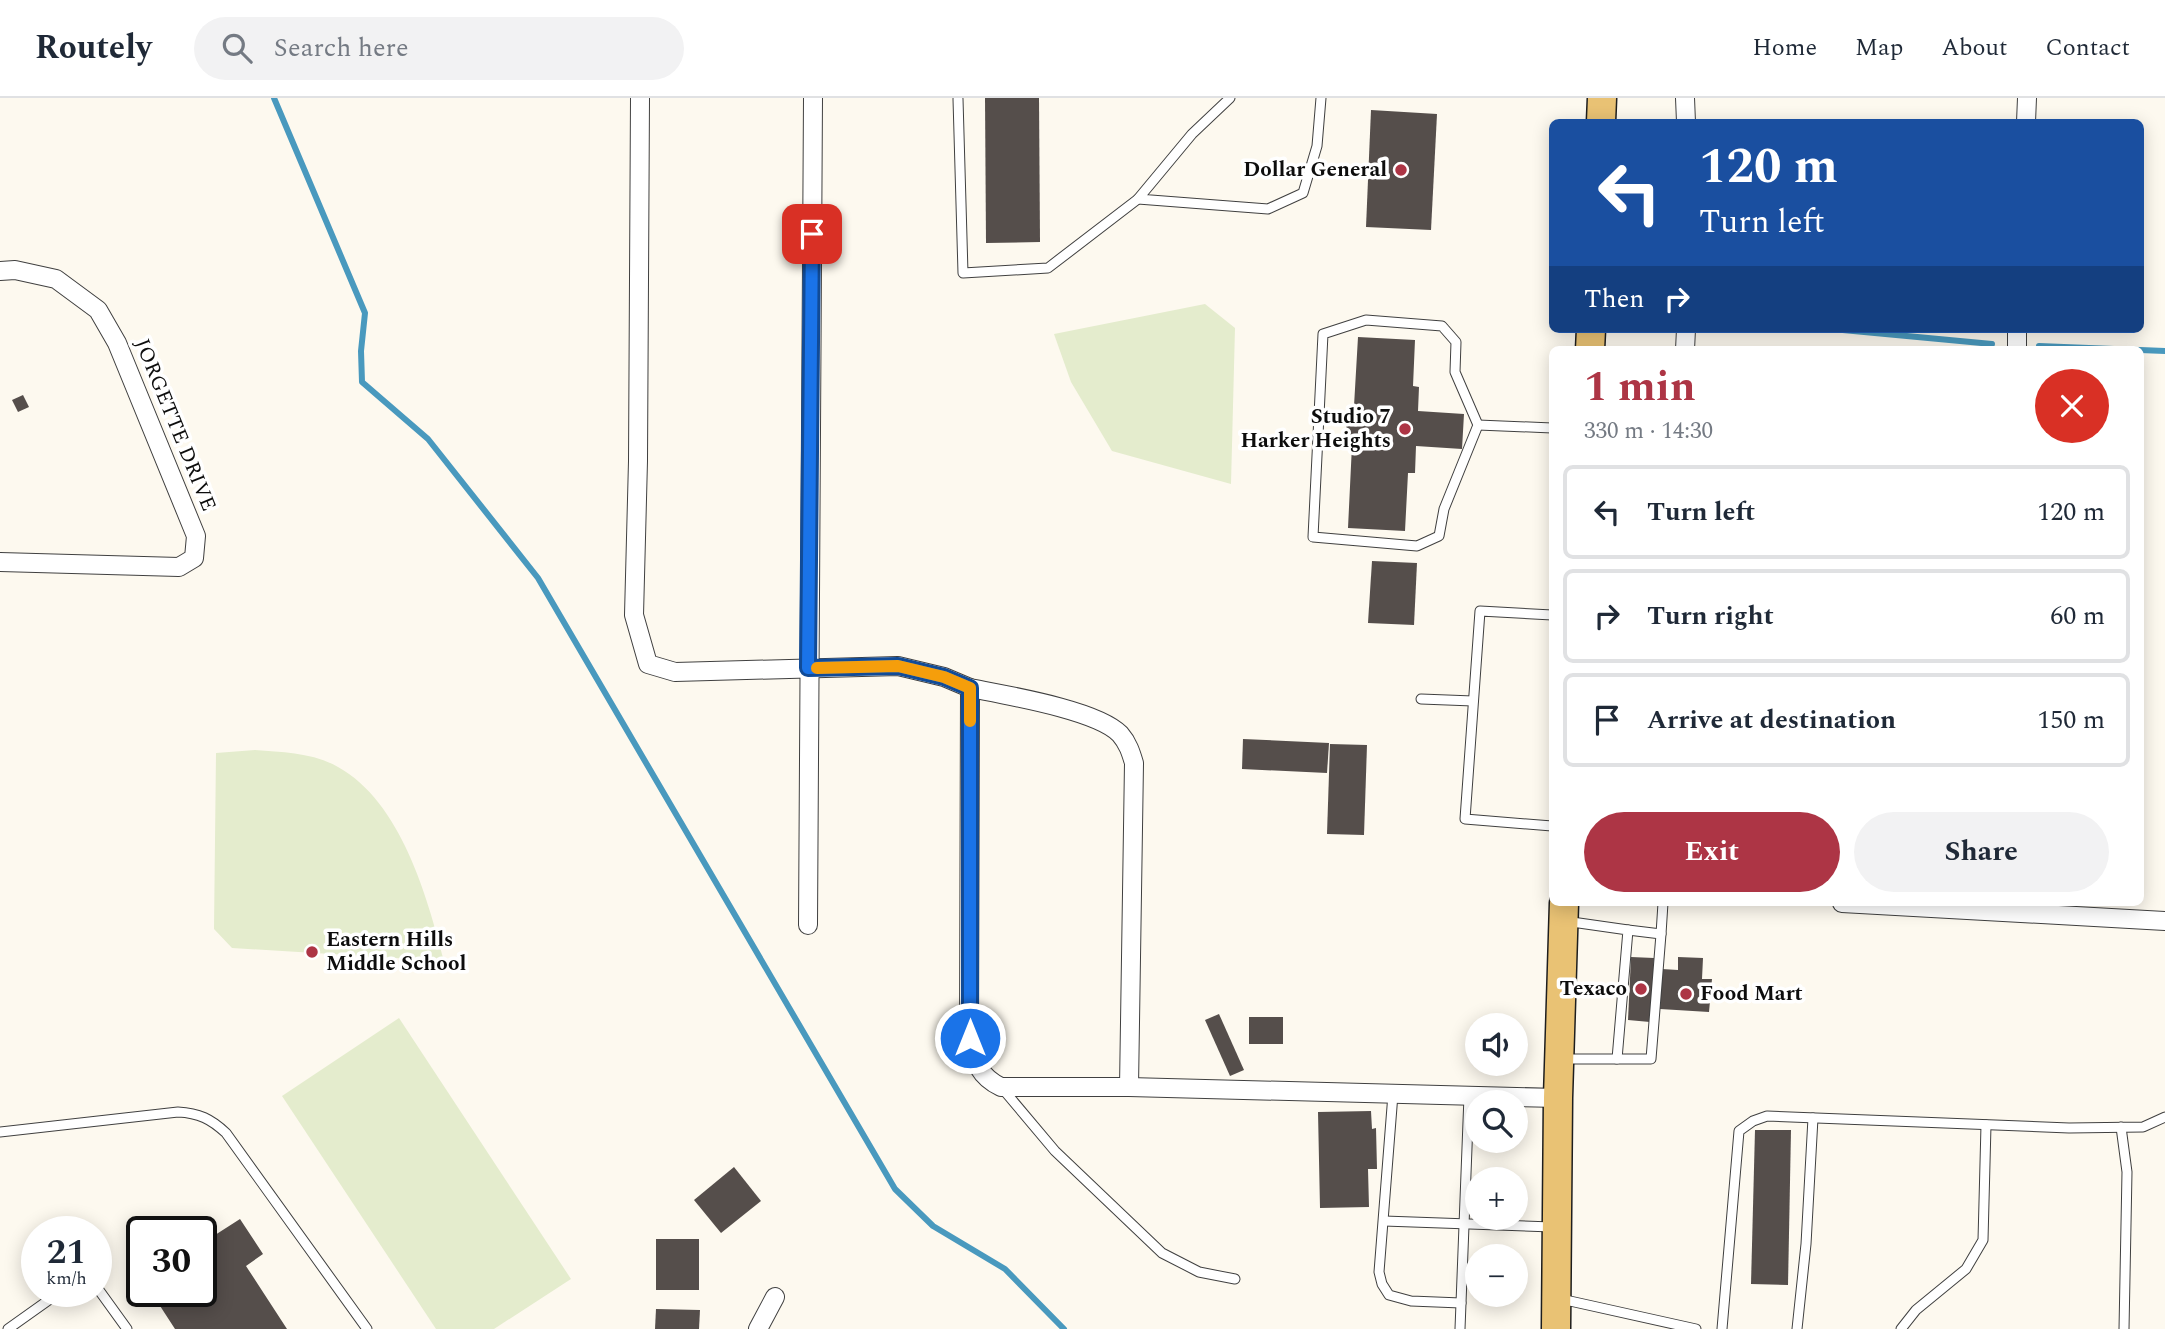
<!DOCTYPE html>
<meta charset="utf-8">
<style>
:root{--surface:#fff;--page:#f2f2f3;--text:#1f2937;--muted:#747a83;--line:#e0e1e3;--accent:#ad3545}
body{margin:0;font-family:Spectral,serif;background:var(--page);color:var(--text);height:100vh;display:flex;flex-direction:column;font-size:26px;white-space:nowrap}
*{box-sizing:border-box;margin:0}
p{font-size:23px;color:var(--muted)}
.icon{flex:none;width:38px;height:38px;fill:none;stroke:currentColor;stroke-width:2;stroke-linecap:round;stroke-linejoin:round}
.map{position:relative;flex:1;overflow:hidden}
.details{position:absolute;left:1549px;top:248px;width:595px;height:560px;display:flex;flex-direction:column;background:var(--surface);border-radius:10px;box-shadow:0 4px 18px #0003}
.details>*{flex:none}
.hud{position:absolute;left:1549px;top:21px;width:595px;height:214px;border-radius:10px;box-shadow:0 4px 18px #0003;background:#1a4fa0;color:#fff;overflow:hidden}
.buttons{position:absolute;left:1465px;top:915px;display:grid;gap:14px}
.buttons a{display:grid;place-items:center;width:63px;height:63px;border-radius:50%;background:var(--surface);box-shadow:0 4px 18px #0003;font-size:35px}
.speed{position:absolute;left:21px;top:1118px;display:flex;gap:14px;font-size:35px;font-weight:700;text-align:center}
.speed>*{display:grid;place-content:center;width:91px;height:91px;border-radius:50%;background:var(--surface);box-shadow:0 4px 18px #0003;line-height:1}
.speed small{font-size:18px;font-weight:400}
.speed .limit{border:4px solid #111;border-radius:10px;background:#fff;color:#111}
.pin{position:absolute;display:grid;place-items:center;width:60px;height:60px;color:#fff;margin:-30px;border-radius:14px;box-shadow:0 4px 10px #0006}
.me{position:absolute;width:77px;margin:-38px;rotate:0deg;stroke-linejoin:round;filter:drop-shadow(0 0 5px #0008)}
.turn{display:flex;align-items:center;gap:24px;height:147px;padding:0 35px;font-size:32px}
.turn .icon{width:91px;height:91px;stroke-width:2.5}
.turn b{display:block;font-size:49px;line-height:60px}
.then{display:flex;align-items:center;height:66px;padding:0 35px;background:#0003;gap:14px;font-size:26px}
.round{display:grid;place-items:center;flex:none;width:74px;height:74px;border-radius:37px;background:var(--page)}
.overview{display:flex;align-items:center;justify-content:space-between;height:119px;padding:0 35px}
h1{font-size:42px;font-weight:700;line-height:52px;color:var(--accent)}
.cta{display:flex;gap:14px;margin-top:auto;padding:14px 35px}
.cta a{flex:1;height:80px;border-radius:42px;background:var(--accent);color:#fff;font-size:28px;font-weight:700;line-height:80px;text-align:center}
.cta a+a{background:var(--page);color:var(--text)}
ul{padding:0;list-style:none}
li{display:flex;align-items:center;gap:21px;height:94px;margin:0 14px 10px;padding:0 21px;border:4px solid var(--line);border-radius:10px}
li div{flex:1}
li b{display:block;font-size:26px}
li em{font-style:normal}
header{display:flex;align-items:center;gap:42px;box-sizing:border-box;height:98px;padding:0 35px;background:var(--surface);border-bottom:2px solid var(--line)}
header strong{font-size:33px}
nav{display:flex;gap:38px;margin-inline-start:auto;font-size:24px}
.search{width:490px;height:63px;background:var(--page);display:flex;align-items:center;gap:18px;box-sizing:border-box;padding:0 24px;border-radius:38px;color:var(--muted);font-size:26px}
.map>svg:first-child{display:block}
.pitch{fill:#e4eccd}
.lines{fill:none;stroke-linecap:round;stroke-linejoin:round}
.stream{stroke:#4999be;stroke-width:6}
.building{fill:#554e4b}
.service-casing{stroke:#404040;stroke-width:11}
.minor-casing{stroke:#404040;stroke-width:20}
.primary-casing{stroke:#1e1e1e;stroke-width:31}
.service{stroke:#fff;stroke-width:9}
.minor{stroke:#fff;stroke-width:18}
.primary{stroke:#e9c274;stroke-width:28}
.route-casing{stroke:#114b97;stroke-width:18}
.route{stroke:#1a73e8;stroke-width:12}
.slow{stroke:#f59e0b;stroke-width:12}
.poi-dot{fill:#ad3545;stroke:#fff;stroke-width:2.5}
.labels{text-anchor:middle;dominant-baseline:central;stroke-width:7;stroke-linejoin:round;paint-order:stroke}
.poi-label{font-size:21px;font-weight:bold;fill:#0d0d0d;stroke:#fff;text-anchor:end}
.street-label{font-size:21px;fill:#0d0d0d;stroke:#fff}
</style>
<header>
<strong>Routely</strong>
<div class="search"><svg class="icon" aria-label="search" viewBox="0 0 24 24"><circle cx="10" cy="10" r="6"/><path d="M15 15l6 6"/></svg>Search here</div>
<nav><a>Home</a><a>Map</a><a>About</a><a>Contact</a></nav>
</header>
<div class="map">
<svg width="2165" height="1231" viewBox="0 0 2165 1231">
<rect width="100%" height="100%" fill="#fdf9ef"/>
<g class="pitch">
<polygon points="1205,206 1235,230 1231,386 1112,353 1071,284 1054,236"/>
<path d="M255,652c28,2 59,3 83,17 63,35 89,129 106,194l-212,-13 -18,-19 2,-176z"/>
<polygon points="399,920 571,1181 494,1231 436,1231 282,998"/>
</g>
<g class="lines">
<g class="stream">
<polyline points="274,0 365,215 361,253 362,284 428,341 538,480 895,1091 933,1128 1005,1171 1064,1231"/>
<polyline points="1832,231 1992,246"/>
<polyline points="2039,248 2139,252"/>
<polyline points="2140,252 2165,253"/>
</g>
</g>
<g class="building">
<polygon points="985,0 1039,0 1040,144 986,145"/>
<polygon points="1371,12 1437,16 1431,132 1366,129"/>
<polygon points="1358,239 1415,242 1413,288 1419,289 1418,313 1464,316 1462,351 1416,348 1415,375 1408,375 1405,433 1348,430 1352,347 1346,346 1347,308 1354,308"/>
<polygon points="23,297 29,309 18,314 12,302"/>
<polygon points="1372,463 1417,465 1414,527 1368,525"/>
<polygon points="1243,641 1329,645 1327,675 1242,671"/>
<polygon points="1330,646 1367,647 1364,737 1327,736"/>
<polygon points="1631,859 1654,860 1650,924 1628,922"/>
<polygon points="1678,859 1703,860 1702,881 1712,881 1709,914 1660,911 1662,871 1678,872"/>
<polygon points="1219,916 1244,972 1230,978 1205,922"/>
<rect x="1249" y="919" width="34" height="27"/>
<polygon points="1371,1013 1372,1031 1376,1030 1377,1071 1368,1071 1369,1109 1320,1110 1318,1014"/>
<polygon points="1755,1032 1791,1032 1788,1187 1751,1186"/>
<polygon points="734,1069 761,1103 721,1135 694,1102"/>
<polygon points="240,1121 263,1156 246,1168 287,1231 175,1231 151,1194 201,1194 201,1146"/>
<rect x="656" y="1141" width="43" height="51"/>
<polygon points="656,1211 700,1212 699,1231 655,1231"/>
</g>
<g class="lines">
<defs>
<g id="service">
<polyline points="1230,0 1192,36 1138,101 1268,111 1303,95 1317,48 1321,0"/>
<polyline points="958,1 963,175 1048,170 1138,101"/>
<polygon points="1366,222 1442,228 1456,244 1455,274 1478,327 1444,411 1439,438 1417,448 1313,439 1323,236"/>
<polyline points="1478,327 1552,330"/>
<polyline points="1552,517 1480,513 1465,721 1552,728"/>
<polyline points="1421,601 1473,603"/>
<polyline points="1661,836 1663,805"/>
<polyline points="1561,961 1617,961 1628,832 1565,823"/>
<polyline points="1617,961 1651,961 1661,836 1628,832"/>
<polyline points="1002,990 1055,1053 1162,1155 1199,1174 1235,1181"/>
<polyline points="1393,996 1379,1174 1382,1186 1389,1197 1411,1203 1461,1205"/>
<polyline points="2121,1029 2127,1074 2124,1231"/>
<path d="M0,1034l178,-20c21,1 33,7 48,21l141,196"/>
<polyline points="1384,1123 1552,1129"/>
<polyline points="96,1188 127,1231"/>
<polyline points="1561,1201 1696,1231"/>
<polyline points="8,1231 60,1194"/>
<polyline points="1460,1231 1469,998"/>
<polyline points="1722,1231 1739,1033 1753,1023 1767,1018 2069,1030 2143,1029 2165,1019"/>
<polyline points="1797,1231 1806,1146 1813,1020"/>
<polyline points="1901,1231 1916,1212 1966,1171 1983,1142 1986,1027"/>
</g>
<g id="minor">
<path d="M640,0l-2,363 -4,154 14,49 27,8 223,-6 46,11 26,11 -1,350c6,23 9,38 32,49h128l429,11"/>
<polyline points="1685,0 1686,24"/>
<polyline points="2026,24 2027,0"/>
<polyline points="0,173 15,172 56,181 98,212 117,245 196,438 194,460 179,469 0,464"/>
<polyline points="1685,252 1686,231"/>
<polyline points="2017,252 2017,231"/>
<path d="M970,590c35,7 127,22 150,46 8,9 11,19 14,29l-5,324"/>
<polyline points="1842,805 2165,823"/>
<polyline points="808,827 813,0"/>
<polyline points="758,1231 775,1199"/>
</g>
<g id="primary">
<polyline points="1601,24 1602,0"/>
<polyline points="1590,252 1591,231"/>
<polyline points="1556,1231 1558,1000 1564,805"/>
</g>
</defs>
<use href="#service" class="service-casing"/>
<use href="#minor" class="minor-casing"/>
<use href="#primary" class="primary-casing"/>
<use href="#service" class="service"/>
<use href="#minor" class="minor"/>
<use href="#primary" class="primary"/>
</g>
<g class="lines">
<defs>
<polyline id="route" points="812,136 808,570 898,568 944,579 970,590 970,940"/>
</defs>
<use href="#route" class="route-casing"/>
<use href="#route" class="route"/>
<polyline class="slow" points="817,570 898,568 944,579 970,590 970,623"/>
</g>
<g class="poi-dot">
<circle cx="1401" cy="72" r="7"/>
<circle cx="1405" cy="331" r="7"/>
<circle cx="312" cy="854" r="7"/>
<circle cx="1641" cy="891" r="7"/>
<circle cx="1686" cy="896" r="7"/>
</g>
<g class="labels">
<g class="poi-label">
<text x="1387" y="72">Dollar General</text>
<text x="1391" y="319">Studio 7<tspan x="1391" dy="24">Harker Heights</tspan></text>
<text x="326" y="842" text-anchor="start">Eastern Hills<tspan x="326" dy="24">Middle School</tspan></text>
<text x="1627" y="891">Texaco</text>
<text x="1700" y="896" text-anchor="start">Food Mart</text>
</g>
<g class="street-label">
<text transform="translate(175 327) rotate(68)">JORGETTE DRIVE</text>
</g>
</g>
</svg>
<div class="buttons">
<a><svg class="icon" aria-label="sound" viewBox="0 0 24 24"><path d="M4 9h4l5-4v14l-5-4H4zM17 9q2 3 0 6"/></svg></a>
<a><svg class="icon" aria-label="search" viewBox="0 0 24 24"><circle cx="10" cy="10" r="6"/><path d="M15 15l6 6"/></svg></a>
<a>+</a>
<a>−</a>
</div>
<div class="speed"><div>21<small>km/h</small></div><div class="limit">30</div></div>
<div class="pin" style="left:812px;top:136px;background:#d93025"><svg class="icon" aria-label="arrive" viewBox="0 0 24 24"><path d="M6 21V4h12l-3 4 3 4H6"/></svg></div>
<svg class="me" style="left:970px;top:940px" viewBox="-20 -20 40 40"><circle r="17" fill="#1a73e8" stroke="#fff" stroke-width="3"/><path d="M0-11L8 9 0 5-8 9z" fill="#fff"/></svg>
<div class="hud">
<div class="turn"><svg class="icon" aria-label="left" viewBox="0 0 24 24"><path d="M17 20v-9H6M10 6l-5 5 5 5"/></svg><div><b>120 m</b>Turn left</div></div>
<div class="then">Then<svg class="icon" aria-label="right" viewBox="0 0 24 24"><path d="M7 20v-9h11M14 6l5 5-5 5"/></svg></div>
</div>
<section class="details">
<div class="overview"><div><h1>1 min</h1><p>330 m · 14:30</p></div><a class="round" style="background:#d93025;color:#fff"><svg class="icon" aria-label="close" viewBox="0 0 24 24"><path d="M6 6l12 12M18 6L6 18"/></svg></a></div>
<ul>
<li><svg class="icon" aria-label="left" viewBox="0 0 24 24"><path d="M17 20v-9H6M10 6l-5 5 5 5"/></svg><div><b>Turn left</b></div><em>120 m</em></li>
<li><svg class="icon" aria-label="right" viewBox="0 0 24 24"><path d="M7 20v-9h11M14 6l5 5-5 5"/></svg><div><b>Turn right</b></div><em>60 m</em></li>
<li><svg class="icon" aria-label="arrive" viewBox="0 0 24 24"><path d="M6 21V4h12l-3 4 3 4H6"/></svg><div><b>Arrive at destination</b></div><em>150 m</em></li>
</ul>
<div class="cta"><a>Exit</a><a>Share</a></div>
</section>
</div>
